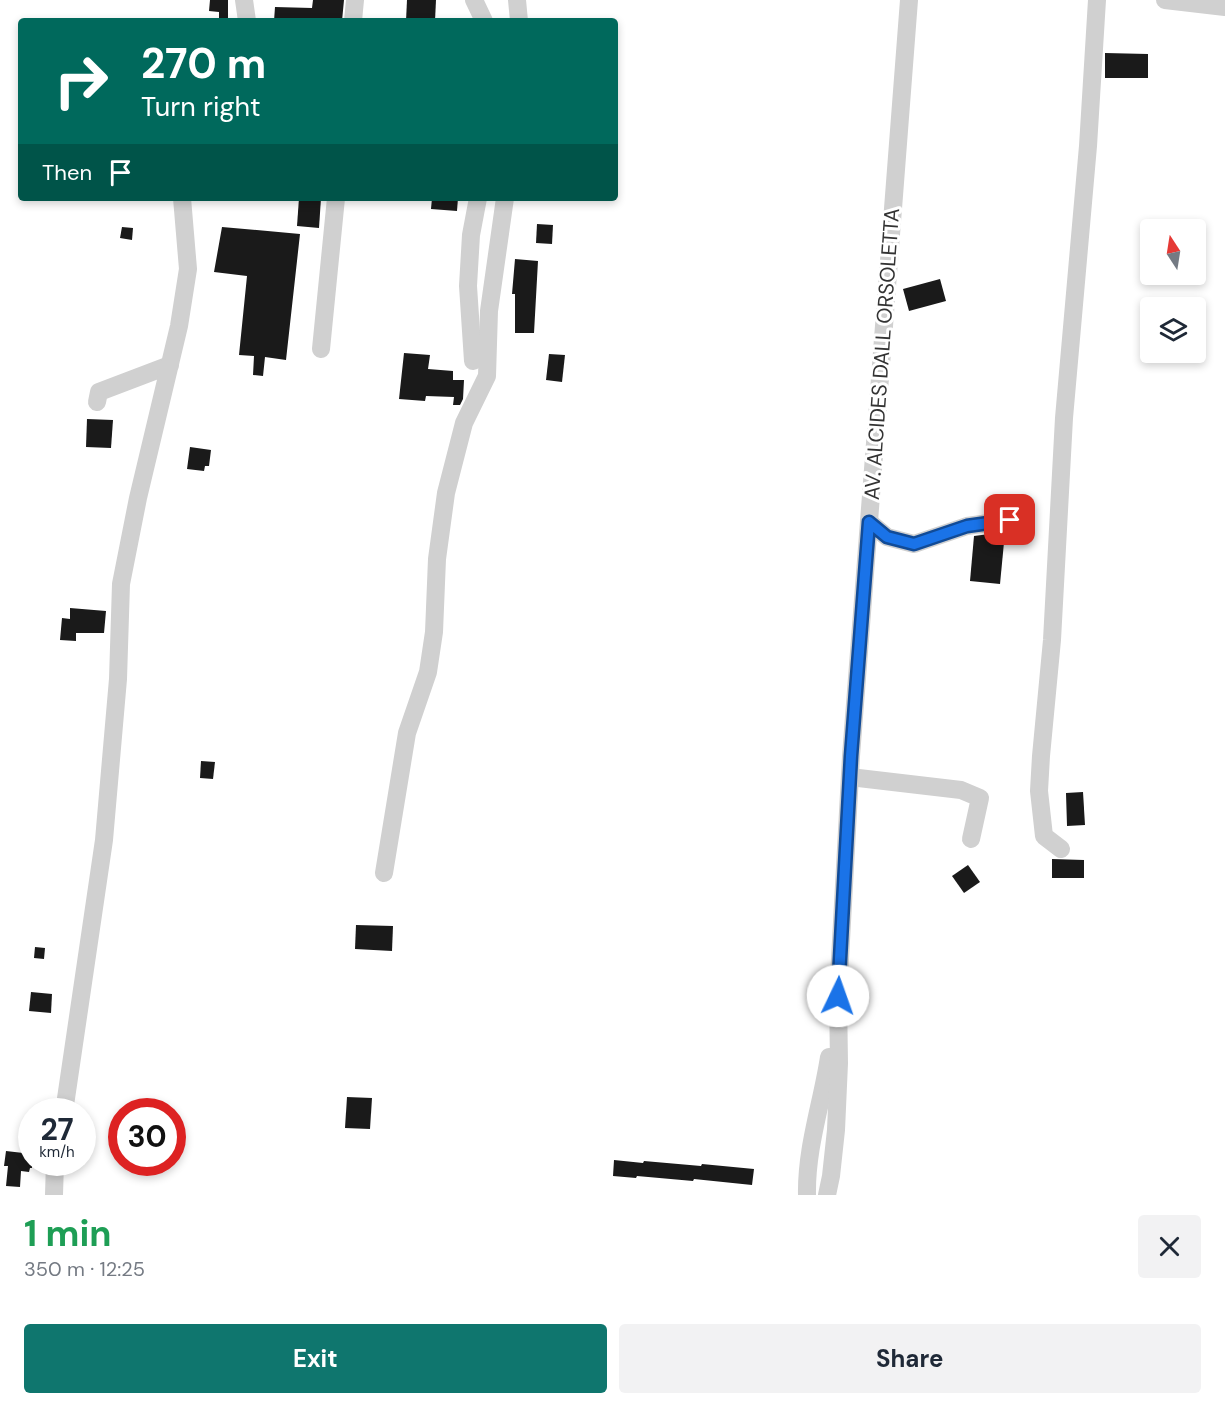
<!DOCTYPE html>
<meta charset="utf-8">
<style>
:root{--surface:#fff;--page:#f2f2f3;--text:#1f2937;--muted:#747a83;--accent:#0f766e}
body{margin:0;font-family:"DM Sans",sans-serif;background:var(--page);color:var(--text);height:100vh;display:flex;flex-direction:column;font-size:22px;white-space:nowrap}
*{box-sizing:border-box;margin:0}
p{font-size:20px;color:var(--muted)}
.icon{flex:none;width:33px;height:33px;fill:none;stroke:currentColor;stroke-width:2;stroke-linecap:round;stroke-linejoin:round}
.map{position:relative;height:1195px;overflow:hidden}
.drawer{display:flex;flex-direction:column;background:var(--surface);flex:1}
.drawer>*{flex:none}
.guide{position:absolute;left:18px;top:18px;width:600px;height:183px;border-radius:6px;box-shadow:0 3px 9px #0003;background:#00695c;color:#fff;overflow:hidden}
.needle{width:39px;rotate:348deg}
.fabs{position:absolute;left:1140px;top:219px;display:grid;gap:12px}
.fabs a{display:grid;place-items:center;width:66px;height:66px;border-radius:6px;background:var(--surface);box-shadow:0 3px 9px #0003;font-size:30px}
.speed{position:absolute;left:18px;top:1098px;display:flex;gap:12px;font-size:30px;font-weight:700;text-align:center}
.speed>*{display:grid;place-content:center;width:78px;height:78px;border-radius:50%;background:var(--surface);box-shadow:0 3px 9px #0003;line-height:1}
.speed small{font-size:15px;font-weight:400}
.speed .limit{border:9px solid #d22;background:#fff;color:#111}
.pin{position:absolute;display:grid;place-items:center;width:51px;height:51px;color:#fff;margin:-26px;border-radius:12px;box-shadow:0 3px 9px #0006}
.me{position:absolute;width:66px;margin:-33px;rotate:3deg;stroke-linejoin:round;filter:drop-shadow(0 0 4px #0008)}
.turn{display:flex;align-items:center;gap:21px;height:126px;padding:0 24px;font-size:27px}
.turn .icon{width:78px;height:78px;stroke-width:2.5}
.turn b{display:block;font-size:42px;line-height:51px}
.then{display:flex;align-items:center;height:57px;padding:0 24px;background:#0003;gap:12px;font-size:22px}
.round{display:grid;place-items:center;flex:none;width:63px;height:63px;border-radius:6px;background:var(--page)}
.head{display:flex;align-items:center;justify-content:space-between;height:102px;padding:0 24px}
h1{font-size:36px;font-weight:700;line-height:45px;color:#1e9e55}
.button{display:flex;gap:12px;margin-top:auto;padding:12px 24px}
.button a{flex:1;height:69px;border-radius:6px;background:var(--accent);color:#fff;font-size:24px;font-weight:700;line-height:69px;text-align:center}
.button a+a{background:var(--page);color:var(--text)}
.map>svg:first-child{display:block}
.building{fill:#1a1a1a}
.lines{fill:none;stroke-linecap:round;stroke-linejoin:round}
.minor{stroke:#d0d0d0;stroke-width:18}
.route-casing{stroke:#114b97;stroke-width:15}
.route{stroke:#1a73e8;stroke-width:10}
.labels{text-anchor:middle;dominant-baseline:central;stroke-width:6;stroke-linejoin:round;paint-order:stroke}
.street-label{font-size:21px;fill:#333;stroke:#fff}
</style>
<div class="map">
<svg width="1225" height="1195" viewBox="0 0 1225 1195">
<rect width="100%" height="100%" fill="#fff"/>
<g class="building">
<polygon points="210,0 228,0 228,21 219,21 219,12 209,11"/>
<polygon points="313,0 344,0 342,21 274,21 275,7 312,8"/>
<polygon points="407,0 436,0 435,21 406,21"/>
<polygon points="1105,53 1148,54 1148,78 1105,78"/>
<polygon points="299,198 321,198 319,228 297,226"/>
<polygon points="432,198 458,198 457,211 431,209"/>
<polygon points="537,224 553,225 552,244 536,243"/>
<polygon points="122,227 133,228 132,240 120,238"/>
<polygon points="222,227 300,234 286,360 265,357 263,376 253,375 254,356 239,355 247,276 214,272"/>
<polygon points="515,259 538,261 534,333 515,333 515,294 512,294"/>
<polygon points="940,279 946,301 909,311 903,289"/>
<polygon points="404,353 430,355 428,369 453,371 453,380 464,380 463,399 460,405 453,405 454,397 426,396 425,401 399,399"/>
<polygon points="549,354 565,355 562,382 546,380"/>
<polygon points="87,419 113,420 111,448 86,447"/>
<polygon points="190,447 211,450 209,466 205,466 204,471 187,469"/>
<polygon points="1005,532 1000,584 970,581 974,536"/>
<polygon points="70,608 106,611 104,633 76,633 76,641 60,640 62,618 70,619"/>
<polygon points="201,761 215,762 213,779 200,778"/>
<polygon points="1083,792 1085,825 1067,826 1066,793"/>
<polygon points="1052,859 1084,860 1084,878 1052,878"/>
<polygon points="968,865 980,882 964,893 952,876"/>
<polygon points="356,925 393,926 392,951 355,949"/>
<polygon points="35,947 45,948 44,959 34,958"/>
<polygon points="31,992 52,994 51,1013 29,1011"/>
<polygon points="347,1097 372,1098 370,1129 345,1128"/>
<polygon points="6,1151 32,1154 32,1168 30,1168 29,1172 21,1171 20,1187 6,1186 8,1166 4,1166"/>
<polygon points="614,1160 643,1163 644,1161 701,1166 702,1164 754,1169 752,1185 694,1179 693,1181 637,1176 636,1178 613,1176"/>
</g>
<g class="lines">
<g class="minor">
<polyline points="244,0 247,21"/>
<polyline points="474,0 484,21"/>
<polyline points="517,0 519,21"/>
<polyline points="1165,0 1225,7"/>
<polyline points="353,21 355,0"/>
<polyline points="321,349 336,198"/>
<polyline points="473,361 468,286 471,235 478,198"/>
<polyline points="97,402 99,392 170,365"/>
<polyline points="869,522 887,537 914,544 967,526 1010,520"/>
<polyline points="850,777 961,790 980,798 971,839"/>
<polyline points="1061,849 1044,836 1039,791 1041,756 1052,640 1064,418 1088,146 1097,0"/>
<polyline points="384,873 407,733 428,672 434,632 437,559 446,493 464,423 487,376 489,311 505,198"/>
<polyline points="64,1112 104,840 118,679 121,584 138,498 179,326 188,269 182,198"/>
<polyline points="54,1195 55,1162"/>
<path d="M807,1195c-1,-47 15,-92 22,-138"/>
<polyline points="827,1195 831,1176 836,1130 839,1063 838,996 851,756 909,0"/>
</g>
</g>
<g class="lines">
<defs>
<polyline id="route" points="838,996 851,756 869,522 887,537 914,544 967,526 1010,520"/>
</defs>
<use href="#route" class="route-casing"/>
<use href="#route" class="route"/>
</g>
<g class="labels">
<g class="street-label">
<text transform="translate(882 354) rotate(-86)">AV. ALCIDES DALL ORSOLETTA</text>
</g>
</g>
</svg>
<div class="fabs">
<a><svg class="needle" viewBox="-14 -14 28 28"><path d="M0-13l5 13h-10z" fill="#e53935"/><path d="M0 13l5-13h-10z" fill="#747a83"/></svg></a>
<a><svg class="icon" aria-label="layers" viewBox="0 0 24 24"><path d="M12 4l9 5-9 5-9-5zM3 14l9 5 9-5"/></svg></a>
</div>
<div class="speed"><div>27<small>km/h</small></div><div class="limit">30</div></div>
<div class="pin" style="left:1010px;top:520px;background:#d93025"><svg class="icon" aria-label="arrive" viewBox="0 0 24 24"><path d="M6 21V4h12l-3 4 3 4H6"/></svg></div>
<svg class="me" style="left:838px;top:996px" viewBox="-20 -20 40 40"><circle r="19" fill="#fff"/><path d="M0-13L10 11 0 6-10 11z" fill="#1a73e8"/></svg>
<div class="guide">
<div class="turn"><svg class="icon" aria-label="right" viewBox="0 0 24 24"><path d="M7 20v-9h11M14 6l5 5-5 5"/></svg><div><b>270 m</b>Turn right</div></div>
<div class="then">Then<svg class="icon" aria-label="arrive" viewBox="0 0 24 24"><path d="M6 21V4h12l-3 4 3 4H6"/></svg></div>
</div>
</div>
<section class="drawer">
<div class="head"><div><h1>1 min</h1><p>350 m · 12:25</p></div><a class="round"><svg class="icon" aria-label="close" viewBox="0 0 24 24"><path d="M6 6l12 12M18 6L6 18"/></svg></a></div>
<div class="button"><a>Exit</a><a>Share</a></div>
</section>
